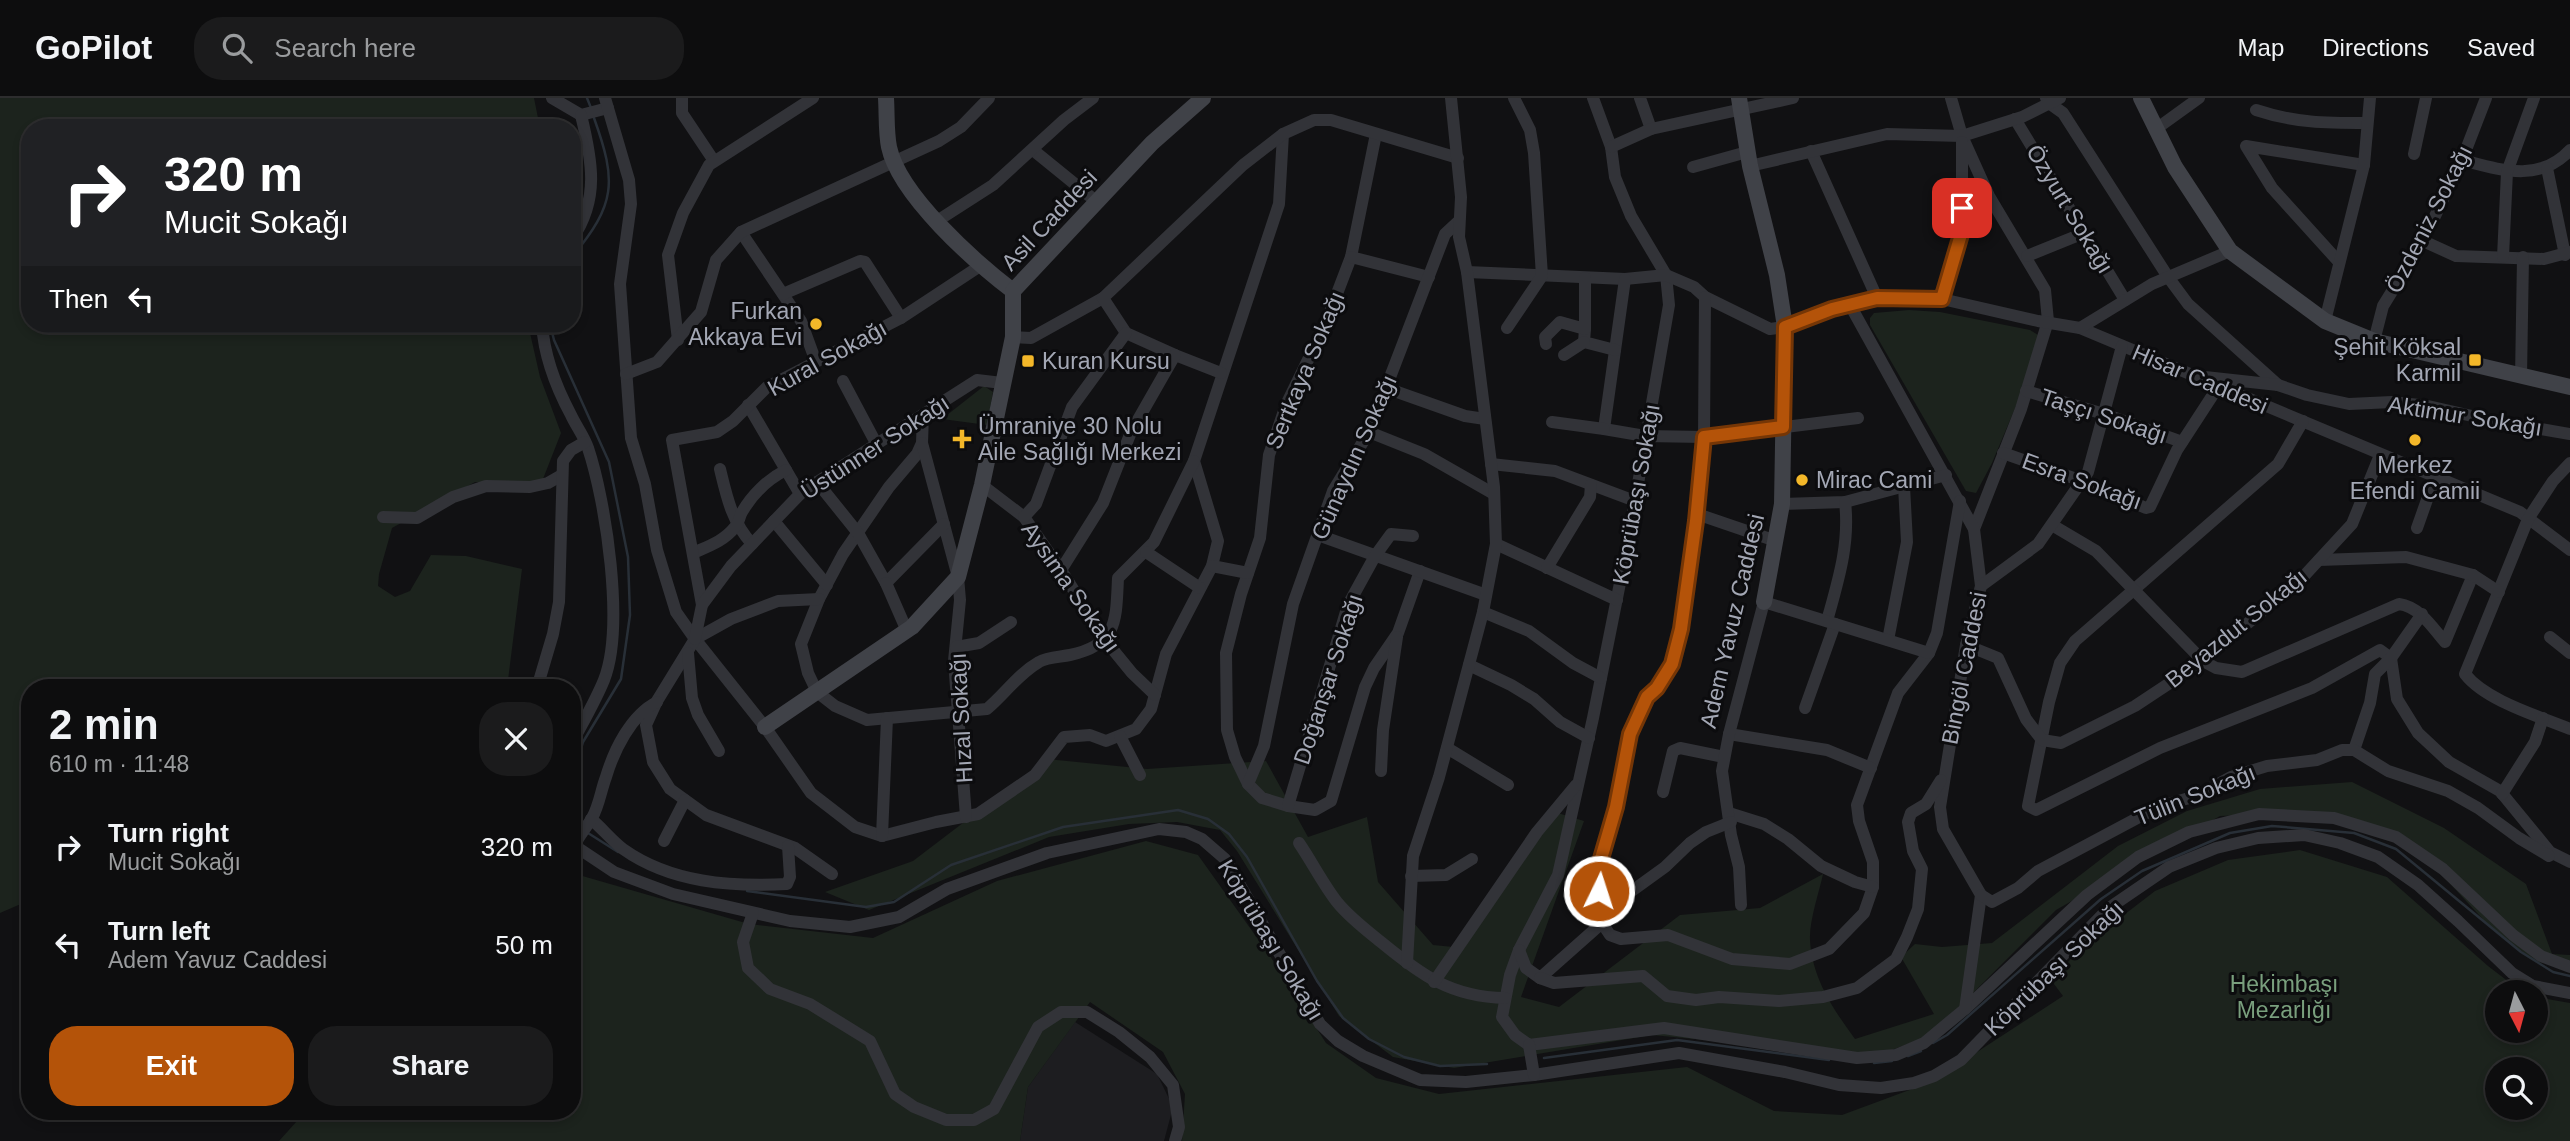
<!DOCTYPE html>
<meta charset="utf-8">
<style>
:root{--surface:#0d0d0e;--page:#1b1b1c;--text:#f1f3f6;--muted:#9a9c9e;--line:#2d2d2e;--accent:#b45309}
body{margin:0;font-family:Arial,sans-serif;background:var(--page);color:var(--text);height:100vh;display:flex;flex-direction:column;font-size:26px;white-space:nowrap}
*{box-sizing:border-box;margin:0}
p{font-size:23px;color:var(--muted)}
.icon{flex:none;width:38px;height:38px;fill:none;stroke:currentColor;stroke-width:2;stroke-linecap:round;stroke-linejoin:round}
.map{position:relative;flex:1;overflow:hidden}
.side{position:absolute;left:21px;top:581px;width:560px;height:441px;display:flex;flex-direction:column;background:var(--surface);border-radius:28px;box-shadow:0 4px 10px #0003,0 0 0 2px var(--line)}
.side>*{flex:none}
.banner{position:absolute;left:21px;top:21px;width:560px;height:214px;border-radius:28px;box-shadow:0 4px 10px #0003,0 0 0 2px var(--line);background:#202124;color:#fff;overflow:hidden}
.needle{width:46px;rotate:174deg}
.fabs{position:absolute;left:2485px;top:882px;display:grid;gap:14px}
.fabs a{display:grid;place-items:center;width:63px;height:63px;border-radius:50%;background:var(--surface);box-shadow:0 4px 10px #0003,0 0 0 2px var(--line);font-size:35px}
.pin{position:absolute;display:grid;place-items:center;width:60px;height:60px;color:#fff;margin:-30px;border-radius:14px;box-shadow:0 4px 10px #0006}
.me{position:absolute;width:77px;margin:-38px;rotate:4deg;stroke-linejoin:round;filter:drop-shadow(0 0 5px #0008)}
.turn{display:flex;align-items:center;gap:24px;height:147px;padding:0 28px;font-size:32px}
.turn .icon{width:91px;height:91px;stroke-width:2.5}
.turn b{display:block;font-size:49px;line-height:60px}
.then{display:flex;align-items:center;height:66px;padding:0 28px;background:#0003;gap:14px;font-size:26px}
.round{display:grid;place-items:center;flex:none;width:74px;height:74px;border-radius:28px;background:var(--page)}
.overview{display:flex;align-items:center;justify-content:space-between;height:119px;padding:0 28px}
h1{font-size:42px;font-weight:700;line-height:52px}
.button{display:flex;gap:14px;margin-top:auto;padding:14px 28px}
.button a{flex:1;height:80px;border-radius:28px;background:var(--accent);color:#fff;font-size:28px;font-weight:700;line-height:80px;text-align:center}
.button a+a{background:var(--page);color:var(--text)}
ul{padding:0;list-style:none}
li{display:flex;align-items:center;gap:21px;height:98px;padding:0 28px}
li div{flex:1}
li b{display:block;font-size:26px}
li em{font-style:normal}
header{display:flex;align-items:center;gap:42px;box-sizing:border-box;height:98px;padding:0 35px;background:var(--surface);border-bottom:2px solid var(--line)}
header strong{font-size:33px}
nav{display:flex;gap:38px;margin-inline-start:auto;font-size:24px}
.search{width:490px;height:63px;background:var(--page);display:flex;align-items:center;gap:18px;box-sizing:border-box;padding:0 24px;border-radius:28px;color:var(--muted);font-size:26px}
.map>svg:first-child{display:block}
.built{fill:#1d1d20}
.green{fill:#1c231d;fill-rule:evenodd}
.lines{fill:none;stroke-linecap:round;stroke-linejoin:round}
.stream{stroke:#282f37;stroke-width:2.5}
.street{stroke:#323338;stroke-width:12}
.secondary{stroke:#404248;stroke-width:16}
.route-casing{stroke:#753606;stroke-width:18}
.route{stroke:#b45309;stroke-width:12}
.poi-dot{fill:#f3b729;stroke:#0c0c0e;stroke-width:2.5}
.labels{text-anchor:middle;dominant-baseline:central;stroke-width:6;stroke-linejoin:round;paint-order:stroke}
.street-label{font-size:23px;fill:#a3a7b4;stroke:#0c0c0e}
.poi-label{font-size:23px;fill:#a3a7b4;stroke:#0c0c0e;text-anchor:start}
.park-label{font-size:23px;fill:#799f7d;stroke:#0c0c0e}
</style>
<header>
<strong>GoPilot</strong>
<div class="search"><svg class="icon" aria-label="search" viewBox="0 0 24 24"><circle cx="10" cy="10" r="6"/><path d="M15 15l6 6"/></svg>Search here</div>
<nav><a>Map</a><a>Directions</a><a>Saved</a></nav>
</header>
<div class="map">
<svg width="2570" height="1043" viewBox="0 0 2570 1043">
<rect width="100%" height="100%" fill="#111113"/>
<polygon class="built" points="1075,924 1157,976 1173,1009 1164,1043 1020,1043 1028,989"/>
<g class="green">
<polygon points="0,0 534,0 540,30 30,30 30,226 528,226 540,279 561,335 541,386 475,384 392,430 379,476 378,488 395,499 410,493 431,457 466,458 522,471 507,590 30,590 30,802 0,815"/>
<polygon points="1909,212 1940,214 2030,232 2038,237 2024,289 1992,365 1976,395 1966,393 1870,227 1870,220 1874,215"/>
<polygon points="984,288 993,294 987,327 942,321"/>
<path d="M1047,661l100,10 119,-8 42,76 59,-20 11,65 55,63 31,3 84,-138 36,11 -63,176 38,10 121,-92 80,-7 63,-34c-4,19 -14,47 -13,66 2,38 23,69 45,99l79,-25 -33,-57 14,-13 27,3 50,-4 126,-97 69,-35 73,-22 92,-7 92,46 82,56 26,70 18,1v11l-34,-4 -45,-34 -73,-79 -69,-31 -56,-5 -73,3 -164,94 -125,125 -55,21 -224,-21 -198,33 -61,-11 -54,-41 -102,-165 -17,-21 -43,-8 -48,2 -80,13 -180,73 -44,-18 88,-31z"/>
<path d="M1146,743l52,14 72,101 56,87 50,35 63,16 248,-27 87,44 68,4 89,-33 132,-86 -12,-16 30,-32 74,-57 73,-31 72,-10 87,27 101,89 34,26h-25v39h39v-34l34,6v138h-1388l3,-47 -22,-42 -73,-50 -62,85 -8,54h-741l27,-30h266v-238l177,51 124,14 124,-57zM2497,971h39v39h-39z"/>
</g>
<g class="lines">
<g class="stream">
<polyline points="587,0 591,10"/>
<path d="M572,159c44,-53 45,-75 22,-139"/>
<polyline points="550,226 554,242 609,364 628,459 630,517 621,581 583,644 572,681"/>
<polyline points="572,722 579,730"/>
<polyline points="588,735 618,754"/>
<polyline points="747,793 866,809 894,804 951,767 1063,729 1178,712 1208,721 1229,736 1247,759 1317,883 1343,920 1369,941 1404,959 1440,968 1487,966"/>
<polyline points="1933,945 1947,937 2101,801 2142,773 2230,735 2272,728 2354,735 2396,751 2521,854 2553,874 2570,878"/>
<polyline points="1908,958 1921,953"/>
<polyline points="1544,960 1677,942 1829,962"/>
<polyline points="1874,965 1892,963"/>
</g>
<g class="street">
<polyline points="552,0 581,17 608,10"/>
<polyline points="605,0 629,82 631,106 620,186 631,340 645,386 657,452 676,514 695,541 765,629 811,695 855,729 882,738 936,724 978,716 1035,677 1064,639 1090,637 1106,643 1136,631 1151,611 1166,556 1212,468 1218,443 1194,363 1279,106 1283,36"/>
<polyline points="682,0 682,15 714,63"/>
<polyline points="1593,0 1611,49 1615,79 1631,118 1666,177 1669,207 1626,455 1593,620 1558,777 1519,852 1510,877 1502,919 1515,937 1529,947 1664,930 1857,960 1896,957 1924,945 1965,911 2087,797 2138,759 2189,734 2259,716 2334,720 2396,739 2443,771 2513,837 2541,858 2570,869"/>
<polyline points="1640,0 1651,31"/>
<polyline points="1951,0 1962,38 1989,98 2045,192 2048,223 2021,311 1974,431"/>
<polyline points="2046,0 2049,5 2063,15 2168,179 2188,206 2278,287"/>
<path d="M2256,12c39,13 70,13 111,13"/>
<polyline points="2015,21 2125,202"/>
<polyline points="2156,31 2199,0"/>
<polyline points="1376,36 1351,159 1325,227 1286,307 1269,357 1260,440 1241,496 1226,555 1227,632 1235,659 1248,686 1262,700 1288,708 1315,712 1331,703 1365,589 1374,570 1398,535 1420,473"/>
<polyline points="1611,49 1651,31 1793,0"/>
<polyline points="1033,52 1097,104"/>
<polyline points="1811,53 1877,200"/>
<polyline points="2414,56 2426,0"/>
<path d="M2462,62c39,10 77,23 108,-10"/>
<polyline points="1750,68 1887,36 1962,38 2022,19 2060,0"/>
<polyline points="1693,69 1747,54"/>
<polyline points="2547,70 2565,157"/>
<polyline points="937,123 993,87 1064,22 1093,0"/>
<polyline points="741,134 801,223 816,264"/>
<path d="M572,141c28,-40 20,-79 9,-124"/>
<polyline points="2423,143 2456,158 2544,161 2570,154"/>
<polyline points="2027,158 2084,135"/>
<polyline points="1351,159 1429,179"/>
<polyline points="2503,159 2507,74 2534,0"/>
<polyline points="2338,163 2272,90 2246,48 2364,67"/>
<polyline points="1467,174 1625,181 1666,177 1694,189 1705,199 1770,231 1785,229 1832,211 1877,200 1942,201 2038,223 2080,230 2520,414 2570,452"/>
<polyline points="1625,181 1604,331 1645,338 1704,339 1705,199"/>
<polyline points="783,196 860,163 865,164 901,220"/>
<polyline points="1942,201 1962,133 1962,44"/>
<polyline points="1850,207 1974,431 1981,488 1966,547 1940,709 1943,731 1981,797 1965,911"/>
<polyline points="2325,223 2364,67 2370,0"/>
<path d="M542,226c2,31 14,63 29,91 5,11 13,21 17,33 18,54 37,179 16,232 -9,22 -21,42 -32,63"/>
<polyline points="1507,230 1542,178 1534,55 1530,32 1514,0"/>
<polyline points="2080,230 2152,186 2230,153"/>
<polyline points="1585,231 1584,244 1615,252"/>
<polyline points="1013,239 1031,240 1103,200"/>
<polyline points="678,242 668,157 683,115 709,67 813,0"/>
<polyline points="2374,243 2383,208 2423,143 2462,62 2486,0"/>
<polyline points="1546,246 1545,239 1560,224 1585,231 1585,180"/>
<polyline points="1564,257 1584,244"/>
<polyline points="1221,275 1175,257 1126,235 1103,200 1243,67 1283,36 1314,22 1331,22 1458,60"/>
<polyline points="626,276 657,264 701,214 716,162 741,134 939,43 961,29 989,0"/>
<polyline points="2205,279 2278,287 2307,297 2349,306 2392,304 2428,308 2494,323 2570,336"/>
<polyline points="2521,279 2523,159"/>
<polyline points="843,283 877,347"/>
<polyline points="1386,290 1465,318 1485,321"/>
<polyline points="2026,293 2104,316 2182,344"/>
<polyline points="748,307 800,396"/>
<path d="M923,317l-1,28 -5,11 -28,33 -46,67 -24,45 -18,45 7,29 9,19 18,14 32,14 120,-11c18,-15 31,-35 52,-47 8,-5 21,-5 31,-7 48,-10 46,-35 48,-77l36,-36 40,-81"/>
<polyline points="1858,320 1704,339 1696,423 1681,531 1672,566 1657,590 1648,599 1630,636 1616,709 1597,771 1602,825 1610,837 1621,841 1668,837 1732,861 1790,866 1829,851 1864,815 1873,789 1873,764 1859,723 1857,707 1898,595 1929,555 1937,535 1960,403"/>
<polyline points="2303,323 2278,366 2075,543 2060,565 2049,604 2028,708 2036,712 2160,650 2312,590 2380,552 2391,560 2397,601 2418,635 2449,664 2500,693 2550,754 2570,764"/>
<polyline points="1552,324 1604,331"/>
<polyline points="1369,334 1424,356 1494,396"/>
<polyline points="922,345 958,479 960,502 954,563 966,719"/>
<polyline points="2003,355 2082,383 2146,410 2150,409 2177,352 2218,289"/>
<path d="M2570,365l-17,18 -25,38 -63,155c21,27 74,42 105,55"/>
<polyline points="1491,366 1555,373 1635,403"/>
<path d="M720,371c7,29 12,53 32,75"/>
<polyline points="817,384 858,435 886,485 944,426"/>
<polyline points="982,387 1024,419 1061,472 1105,542 1132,575 1155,597"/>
<polyline points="1782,406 1845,404 1946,377"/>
<polyline points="1697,416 1776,443"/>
<polyline points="383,419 417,420 453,399 486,388 530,389 548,385 562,377"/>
<polyline points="1024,419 1036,406 1072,309 1126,235"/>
<polyline points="774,423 827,487"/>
<path d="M2052,427l44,26 107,110 13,7 26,4 157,-68c21,3 33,23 46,38l28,-67"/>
<polyline points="2417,430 2435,379"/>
<polyline points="1318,437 1486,497"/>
<polyline points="1496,446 1617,502"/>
<polyline points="1146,454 1200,490"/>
<path d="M693,455c16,-7 31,-12 42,-26 4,-4 4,-10 7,-15 10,-17 26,-33 44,-42"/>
<polyline points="2319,462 2406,459 2473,477 2499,494"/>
<polyline points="1212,468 1248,475"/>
<polyline points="1547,470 1590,399 1591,387"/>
<polyline points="1061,472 1103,405 1131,334 1175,257"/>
<polyline points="886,485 907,533"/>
<polyline points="1981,488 2038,446 2088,374 2122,248"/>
<polyline points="819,501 778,503 731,521 695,541 657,603 646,627 653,664 670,691 706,717 795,750 832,776"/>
<polyline points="702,507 672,342 717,334 733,323 767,289 901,220 980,168"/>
<polyline points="1483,514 1529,533 1573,565 1601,580"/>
<path d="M1827,523c11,-40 23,-77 18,-119"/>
<polyline points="2550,539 2570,555"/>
<polyline points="695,541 702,507 731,468 803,393 977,282 1002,285"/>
<polyline points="1888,542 1907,444 1904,388"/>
<polyline points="1966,547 1998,560 2026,621 2042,642 2061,645 2135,608 2203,563 2304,478 2352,426 2380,357"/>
<polyline points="956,549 979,545 1011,524"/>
<polyline points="688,555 692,600 698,617 719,653"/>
<polyline points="1469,567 1511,587 1534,601 1560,624 1589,640"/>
<polyline points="537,590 553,536 559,504 563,363 571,352 585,344"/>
<polyline points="1805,610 1835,526"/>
<polyline points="1729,636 1827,652 1871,670"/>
<polyline points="1120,638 1140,677"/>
<polyline points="1447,650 1508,687"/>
<polyline points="2354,652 2370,605 2375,576 2391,560 2422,516"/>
<polyline points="1381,673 1383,632 1397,539"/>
<polyline points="1248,686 1264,648 1293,506 1333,393 1369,334 1445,136 1459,123"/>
<polyline points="1663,694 1673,653 1680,650 1724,659"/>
<polyline points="2502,696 2535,644 2543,620"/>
<polyline points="1288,708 1348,507 1375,458 1391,436 1413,438"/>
<polyline points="1729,715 1764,726 1788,741 1821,768 1855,784 1873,789"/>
<path d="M591,721c11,9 21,22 32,30 48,34 108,38 164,35l3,-7 -2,-31"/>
<polyline points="882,738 887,620"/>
<polyline points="664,743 685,702"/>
<path d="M1299,745c13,19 24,41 38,59 12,15 29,28 44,40 40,33 70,55 124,56"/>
<polyline points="572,746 614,774 673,796 790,823 850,829 899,819 947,791 1047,755 1159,731 1186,734 1202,741 1225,761 1320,926 1338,943 1363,958 1420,982 1466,984 1534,977 1679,955 1785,974 1839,987 1881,990 1914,985 1934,978 1961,962 2109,810 2169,769 2216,750 2258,740 2304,737 2340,745 2378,759 2418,787 2458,823 2512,875 2533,888 2570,895"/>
<path d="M574,748c5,-10 12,-18 18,-28 7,-12 9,-28 14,-41 8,-27 25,-62 51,-75"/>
<polyline points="1411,778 1446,777 1472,761"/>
<polyline points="1981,797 1992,804 2018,790 2038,773 2158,709 2196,698 2231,679 2267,668 2317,662 2342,652 2354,652 2388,673 2448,693 2478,710 2519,740 2549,758"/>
<polyline points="1741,807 1739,769 1731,737 1722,673 1729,636 1764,504 1929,555"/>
<polyline points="753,815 743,844 748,870 770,891 810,906 870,943 895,996 914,1009 946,1022 974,1022 994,1011 1038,929 1061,914 1087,914 1119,934 1150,959 1173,987 1179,1029 1175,1043"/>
<polyline points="1600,816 1665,769 1690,745 1706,734 1731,724"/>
<polyline points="1519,852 1526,870 1540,880 1602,825"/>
<polyline points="1407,865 1413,758 1439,679 1483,514 1496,446 1494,389 1467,174 1459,139 1461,99 1451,0"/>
<polyline points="1540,880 1554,885 1643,878 1667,898 1696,902 1719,899 1779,903 1823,899 1857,890 1896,861 1907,839 1918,811 1922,771 1913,753 1908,724 1911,715 1926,706 1941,682"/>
<polyline points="1434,884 1537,734 1576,687"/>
<polyline points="1529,947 1534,977"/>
</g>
<g class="secondary">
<path d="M886,0c1,16 0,34 3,49 10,48 86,115 124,144"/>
<polyline points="1739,0 1750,68 1777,177 1785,229 1782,406 1764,504"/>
<polyline points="2141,0 2175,69 2230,153 2325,223 2374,243 2570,289"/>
<polyline points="765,629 912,529 958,479 982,387 1013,239 1013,193 1152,45 1203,0"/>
</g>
</g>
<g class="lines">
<defs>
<polyline id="route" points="1599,793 1598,771 1616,709 1630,636 1647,599 1657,590 1672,566 1681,531 1696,423 1704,339 1783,329 1785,229 1832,211 1877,200 1942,201 1962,133 1962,110"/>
</defs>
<use href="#route" class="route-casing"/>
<use href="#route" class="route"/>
</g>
<g class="poi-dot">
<circle cx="816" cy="226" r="7"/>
<rect x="2468" y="255" width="14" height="14" rx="3.5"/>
<rect x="1021" y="256" width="14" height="14" rx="3.5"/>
<path d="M958.5 330.5h7v7h7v7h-7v7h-7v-7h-7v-7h7z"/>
<circle cx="2415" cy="342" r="7"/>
<circle cx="1802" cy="382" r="7"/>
</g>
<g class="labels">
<g class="street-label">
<text transform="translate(2070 111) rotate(59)">Özyurt Sokağı</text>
<text transform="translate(2429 121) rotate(-63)">Özdeniz Sokağı</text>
<text transform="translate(1049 122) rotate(-47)">Asil Caddesi</text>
<text transform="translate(827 260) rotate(-29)">Kural Sokağı</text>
<text transform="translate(1305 272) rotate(-67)">Sertkaya Sokağı</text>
<text transform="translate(2200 281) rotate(23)">Hisar Caddesi</text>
<text transform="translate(2104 318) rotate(18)">Taşçı Sokağı</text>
<text transform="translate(2465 318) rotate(9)">Aktimur Sokağı</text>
<text transform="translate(875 349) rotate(-33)">Üstünner Sokağı</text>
<text transform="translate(1354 359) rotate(-66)">Günaydın Sokağı</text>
<text transform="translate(2082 383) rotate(20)">Esra Sokağı</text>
<text transform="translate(1636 396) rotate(-80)">Köprübaşı Sokağı</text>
<text transform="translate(1071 489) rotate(55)">Aysima Sokağı</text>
<text transform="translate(1732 523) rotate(-77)">Adem Yavuz Caddesi</text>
<text transform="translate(2236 530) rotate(-39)">Beyazdut Sokağı</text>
<text transform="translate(1964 570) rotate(-79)">Bingöl Caddesi</text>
<text transform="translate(1328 581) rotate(-72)">Doğanşar Sokağı</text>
<text transform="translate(961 620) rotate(-93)">Hızal Sokağı</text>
<text transform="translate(2195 697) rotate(-22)">Tülin Sokağı</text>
<text transform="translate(1271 842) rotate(59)">Köprübaşı Sokağı</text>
<text transform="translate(2054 870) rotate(-44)">Köprübaşı Sokağı</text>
</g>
<g class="poi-label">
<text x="802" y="213" text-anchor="end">Furkan<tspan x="802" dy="26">Akkaya Evi</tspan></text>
<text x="2461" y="249" text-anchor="end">Şehit Köksal<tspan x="2461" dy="26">Karmil</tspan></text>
<text x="1042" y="263">Kuran Kursu</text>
<text x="978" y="328">Ümraniye 30 Nolu<tspan x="978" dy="26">Aile Sağlığı Merkezi</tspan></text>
<text x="2415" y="367" text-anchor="middle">Merkez<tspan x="2415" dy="26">Efendi Camii</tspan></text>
<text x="1816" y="382">Mirac Cami</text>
</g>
<g class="park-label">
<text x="2284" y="886">Hekimbaşı<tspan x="2284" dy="26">Mezarlığı</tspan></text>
</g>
</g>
</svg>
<div class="fabs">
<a><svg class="needle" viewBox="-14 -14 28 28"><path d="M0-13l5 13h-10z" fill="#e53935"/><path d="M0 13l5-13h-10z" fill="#9a9c9e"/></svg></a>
<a><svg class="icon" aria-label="search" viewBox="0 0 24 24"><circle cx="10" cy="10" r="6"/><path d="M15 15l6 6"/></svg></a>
</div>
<div class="pin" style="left:1962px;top:110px;background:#d93025"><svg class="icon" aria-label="arrive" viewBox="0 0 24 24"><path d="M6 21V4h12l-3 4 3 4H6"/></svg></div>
<svg class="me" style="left:1599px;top:793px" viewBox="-20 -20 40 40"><circle r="17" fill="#b45309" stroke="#fff" stroke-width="3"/><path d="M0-11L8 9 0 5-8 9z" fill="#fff"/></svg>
<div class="banner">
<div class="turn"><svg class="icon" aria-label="right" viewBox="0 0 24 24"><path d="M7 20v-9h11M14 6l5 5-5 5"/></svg><div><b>320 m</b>Mucit Sokağı</div></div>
<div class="then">Then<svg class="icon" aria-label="left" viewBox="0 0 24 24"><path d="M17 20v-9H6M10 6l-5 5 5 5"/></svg></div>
</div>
<section class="side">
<div class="overview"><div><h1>2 min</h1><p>610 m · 11:48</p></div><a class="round"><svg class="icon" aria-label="close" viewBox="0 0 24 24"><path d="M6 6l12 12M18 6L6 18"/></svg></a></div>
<ul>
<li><svg class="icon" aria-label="right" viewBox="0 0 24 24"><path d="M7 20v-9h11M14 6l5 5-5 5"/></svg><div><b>Turn right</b><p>Mucit Sokağı</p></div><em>320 m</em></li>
<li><svg class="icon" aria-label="left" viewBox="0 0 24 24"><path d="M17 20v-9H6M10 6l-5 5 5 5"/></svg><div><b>Turn left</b><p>Adem Yavuz Caddesi</p></div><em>50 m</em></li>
</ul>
<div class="button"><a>Exit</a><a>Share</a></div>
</section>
</div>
